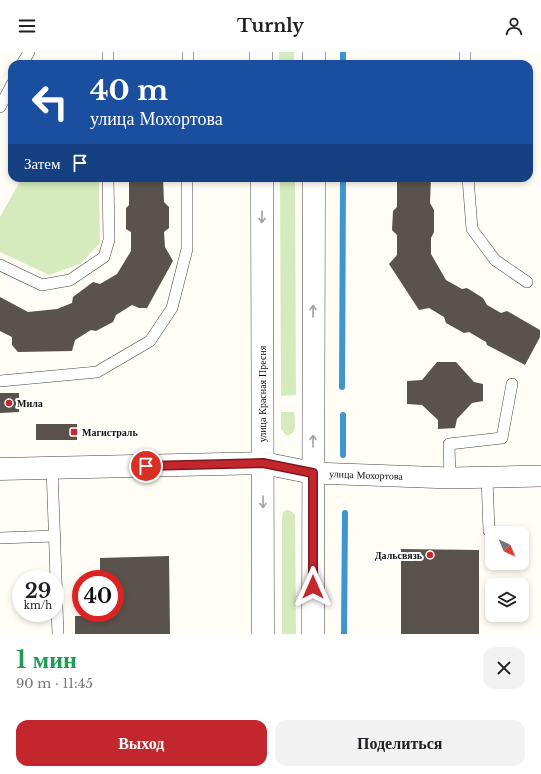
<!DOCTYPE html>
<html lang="ru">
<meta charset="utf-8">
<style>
:root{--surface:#fff;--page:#f2f2f2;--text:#202124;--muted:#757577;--accent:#c4262e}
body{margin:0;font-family:"Libre Baskerville",serif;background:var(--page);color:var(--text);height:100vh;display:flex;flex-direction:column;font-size:15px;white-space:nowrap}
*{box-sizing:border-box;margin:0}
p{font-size:13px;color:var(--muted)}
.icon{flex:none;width:22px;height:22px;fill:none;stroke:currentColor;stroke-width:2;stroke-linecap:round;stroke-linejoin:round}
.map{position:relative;height:582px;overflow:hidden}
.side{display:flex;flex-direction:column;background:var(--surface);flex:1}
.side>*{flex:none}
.guide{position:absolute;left:8px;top:8px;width:525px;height:122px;border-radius:12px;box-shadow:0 2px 6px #0003;background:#1a4fa0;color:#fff;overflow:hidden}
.needle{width:26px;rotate:136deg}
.fabs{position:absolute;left:485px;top:474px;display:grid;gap:8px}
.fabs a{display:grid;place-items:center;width:44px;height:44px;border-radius:8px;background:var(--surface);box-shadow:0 2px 6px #0003;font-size:20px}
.speed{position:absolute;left:12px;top:518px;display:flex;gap:8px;font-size:20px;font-weight:700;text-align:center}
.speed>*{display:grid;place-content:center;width:52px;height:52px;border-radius:50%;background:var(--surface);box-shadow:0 2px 6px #0003;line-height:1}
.speed small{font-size:10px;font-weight:400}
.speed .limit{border:6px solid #d22;background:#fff;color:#111}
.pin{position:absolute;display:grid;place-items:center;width:34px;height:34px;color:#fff;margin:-17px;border:2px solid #fff;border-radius:50%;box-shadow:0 1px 4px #0007}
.me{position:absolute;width:44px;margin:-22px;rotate:0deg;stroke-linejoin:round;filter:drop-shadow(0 0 3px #0008)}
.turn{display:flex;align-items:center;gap:14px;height:84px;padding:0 16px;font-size:18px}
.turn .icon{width:52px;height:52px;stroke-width:2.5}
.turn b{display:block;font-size:28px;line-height:34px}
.then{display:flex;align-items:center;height:38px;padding:0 16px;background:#0003;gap:8px;font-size:15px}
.round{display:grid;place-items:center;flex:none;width:42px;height:42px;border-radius:12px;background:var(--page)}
.overview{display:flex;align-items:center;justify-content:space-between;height:68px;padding:0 16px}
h1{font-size:24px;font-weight:700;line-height:30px;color:#1e9e55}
.action{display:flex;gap:8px;margin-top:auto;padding:8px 16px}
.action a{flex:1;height:46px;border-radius:12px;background:var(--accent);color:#fff;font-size:16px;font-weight:700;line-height:46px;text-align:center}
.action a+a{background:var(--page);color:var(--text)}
header{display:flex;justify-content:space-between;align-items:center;height:52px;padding:0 16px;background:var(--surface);font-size:18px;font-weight:700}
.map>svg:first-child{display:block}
.green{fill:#d5ebbd}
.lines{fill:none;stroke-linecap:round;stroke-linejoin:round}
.stream{stroke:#3f96cf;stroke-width:6}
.building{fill:#5a524d}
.service-casing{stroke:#444;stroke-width:12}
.minor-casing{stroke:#444;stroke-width:22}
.tertiary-casing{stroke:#444;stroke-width:23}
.service{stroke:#fff;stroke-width:11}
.minor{stroke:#fff;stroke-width:21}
.tertiary{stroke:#fff;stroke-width:22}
.oneway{stroke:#a0a0a0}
.route-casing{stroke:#7f191e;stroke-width:10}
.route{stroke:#c4262e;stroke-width:7}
.poi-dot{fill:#c4262e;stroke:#fff;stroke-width:1.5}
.labels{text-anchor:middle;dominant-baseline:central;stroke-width:4;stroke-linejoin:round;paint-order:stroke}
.street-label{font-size:10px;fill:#111;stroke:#fff}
.poi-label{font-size:10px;font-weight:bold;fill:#111;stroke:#fff;text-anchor:start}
</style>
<header><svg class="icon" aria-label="menu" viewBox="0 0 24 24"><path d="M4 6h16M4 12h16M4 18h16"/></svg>Turnly<svg class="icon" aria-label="person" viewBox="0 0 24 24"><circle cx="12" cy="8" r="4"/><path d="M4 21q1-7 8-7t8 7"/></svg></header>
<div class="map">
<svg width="541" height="582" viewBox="0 0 541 582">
<rect width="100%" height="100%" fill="#fffdf5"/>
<g class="green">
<rect x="279" y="0" width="15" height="12"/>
<polygon points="22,126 99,126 100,191 80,212 49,223 0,200 0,165"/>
<polygon points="280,126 295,126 296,343 281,344"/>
<path d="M281,360h13c1,8 4,24 -8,23l-5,-6z"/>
<polygon points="287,458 291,459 295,463 296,582 282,582 282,465 283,460"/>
</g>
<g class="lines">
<g class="stream">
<polyline points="343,12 343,0"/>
<polyline points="342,335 343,126"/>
<polyline points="343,363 343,403"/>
<polyline points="344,582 345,461"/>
</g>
</g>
<g class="building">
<polygon points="129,126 163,126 164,150 169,155 169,176 164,180 165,195 173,209 147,256 139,256 132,253 116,263 113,270 96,279 91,278 75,288 72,299 18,300 12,293 12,285 0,279 0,245 28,260 57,257 72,251 73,245 93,230 100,232 117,222 131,199 131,180 126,177 126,156 129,153"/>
<polygon points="397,126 431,126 430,151 434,158 434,180 431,186 431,202 446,228 462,237 467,236 483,246 487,253 501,261 507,259 540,278 540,285 525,313 487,293 486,290 469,280 464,281 446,271 444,265 429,256 419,258 389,212 397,203 397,183 392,178 393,159 397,155"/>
<polygon points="437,310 456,310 474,330 483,332 483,349 472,351 457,367 455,376 438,377 438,368 422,353 407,352 407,329 422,328"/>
<polygon points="0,341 19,341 19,360 0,361"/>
<rect x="36" y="372" width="41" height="16"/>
<polygon points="401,497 479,498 479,582 401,582"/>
<polygon points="169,504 170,582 75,582 75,564 101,564 101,561 115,561 115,527 100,527 100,506"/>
</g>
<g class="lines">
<defs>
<g id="service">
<polyline points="108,0 108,12"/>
<polyline points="22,12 29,0"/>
<polyline points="188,12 188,0"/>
<polyline points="465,12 465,0"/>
<polyline points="0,55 12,32"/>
<polyline points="468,126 472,177 495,208 527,230"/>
<polyline points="0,213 42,233 70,228 104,205 109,188 108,126"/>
<polyline points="0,329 97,320 150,289 172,256 187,197 187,126"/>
<polyline points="52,416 58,582"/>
<polyline points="450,426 449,392 502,386 512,332"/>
<polyline points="487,426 489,479"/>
<polyline points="0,486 55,484"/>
</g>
<polyline id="minor" points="313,421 450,426 541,424"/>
<g id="tertiary">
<polyline points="261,0 261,12"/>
<polyline points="314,12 314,0"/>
<polyline points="262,126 263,582"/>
<polyline points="0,417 263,411 313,421"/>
<polyline points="313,582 314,126"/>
</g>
</defs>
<use href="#service" class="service-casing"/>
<use href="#minor" class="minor-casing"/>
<use href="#tertiary" class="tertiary-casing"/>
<use href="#service" class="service"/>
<use href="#minor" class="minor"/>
<use href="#tertiary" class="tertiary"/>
</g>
<defs><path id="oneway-shaft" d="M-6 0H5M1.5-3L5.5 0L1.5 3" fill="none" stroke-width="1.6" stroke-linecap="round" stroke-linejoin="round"/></defs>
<g class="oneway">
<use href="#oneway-shaft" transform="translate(262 165) rotate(90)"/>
<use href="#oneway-shaft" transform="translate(313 259) rotate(-90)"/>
<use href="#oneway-shaft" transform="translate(313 389) rotate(-90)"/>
<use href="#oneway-shaft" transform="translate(263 450) rotate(90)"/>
</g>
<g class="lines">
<defs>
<polyline id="route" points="146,414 263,411 313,421 313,535"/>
</defs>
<use href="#route" class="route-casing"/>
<use href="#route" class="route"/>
</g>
<g class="poi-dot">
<circle cx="9" cy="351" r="4"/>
<rect x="70" y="376" width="8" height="8" rx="2"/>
<circle cx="430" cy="503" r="4"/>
</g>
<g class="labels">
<g class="street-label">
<text transform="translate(262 342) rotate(-90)">улица Красная Пресня</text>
<text transform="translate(366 423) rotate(2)">улица Мохортова</text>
</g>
<g class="poi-label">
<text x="17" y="351">Мила</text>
<text x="82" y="380">Магистраль</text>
<text x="422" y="503" text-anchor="end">Дальсвязь</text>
</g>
</g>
</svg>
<div class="fabs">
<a><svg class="needle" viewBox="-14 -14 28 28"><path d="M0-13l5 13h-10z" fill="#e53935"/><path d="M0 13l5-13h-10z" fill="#757577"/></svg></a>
<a><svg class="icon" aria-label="layers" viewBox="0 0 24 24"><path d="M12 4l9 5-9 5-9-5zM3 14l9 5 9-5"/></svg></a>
</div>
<div class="speed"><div>29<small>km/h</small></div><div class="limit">40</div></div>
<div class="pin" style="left:146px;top:414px;background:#d93025"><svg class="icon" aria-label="arrive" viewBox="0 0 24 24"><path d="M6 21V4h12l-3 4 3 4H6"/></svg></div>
<svg class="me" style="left:313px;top:535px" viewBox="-20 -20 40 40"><path d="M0-17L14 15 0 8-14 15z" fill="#c4262e" stroke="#fff" stroke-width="4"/></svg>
<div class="guide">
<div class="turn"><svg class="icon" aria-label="left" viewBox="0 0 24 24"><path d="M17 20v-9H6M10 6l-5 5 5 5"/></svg><div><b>40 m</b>улица Мохортова</div></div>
<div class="then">Затем<svg class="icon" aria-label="arrive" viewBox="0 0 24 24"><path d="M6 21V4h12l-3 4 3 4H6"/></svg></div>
</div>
</div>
<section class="side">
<div class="overview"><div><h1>1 мин</h1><p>90 m · 11:45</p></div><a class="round"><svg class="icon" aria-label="close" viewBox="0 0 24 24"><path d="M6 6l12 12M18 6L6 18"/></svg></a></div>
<div class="action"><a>Выход</a><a>Поделиться</a></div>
</section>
